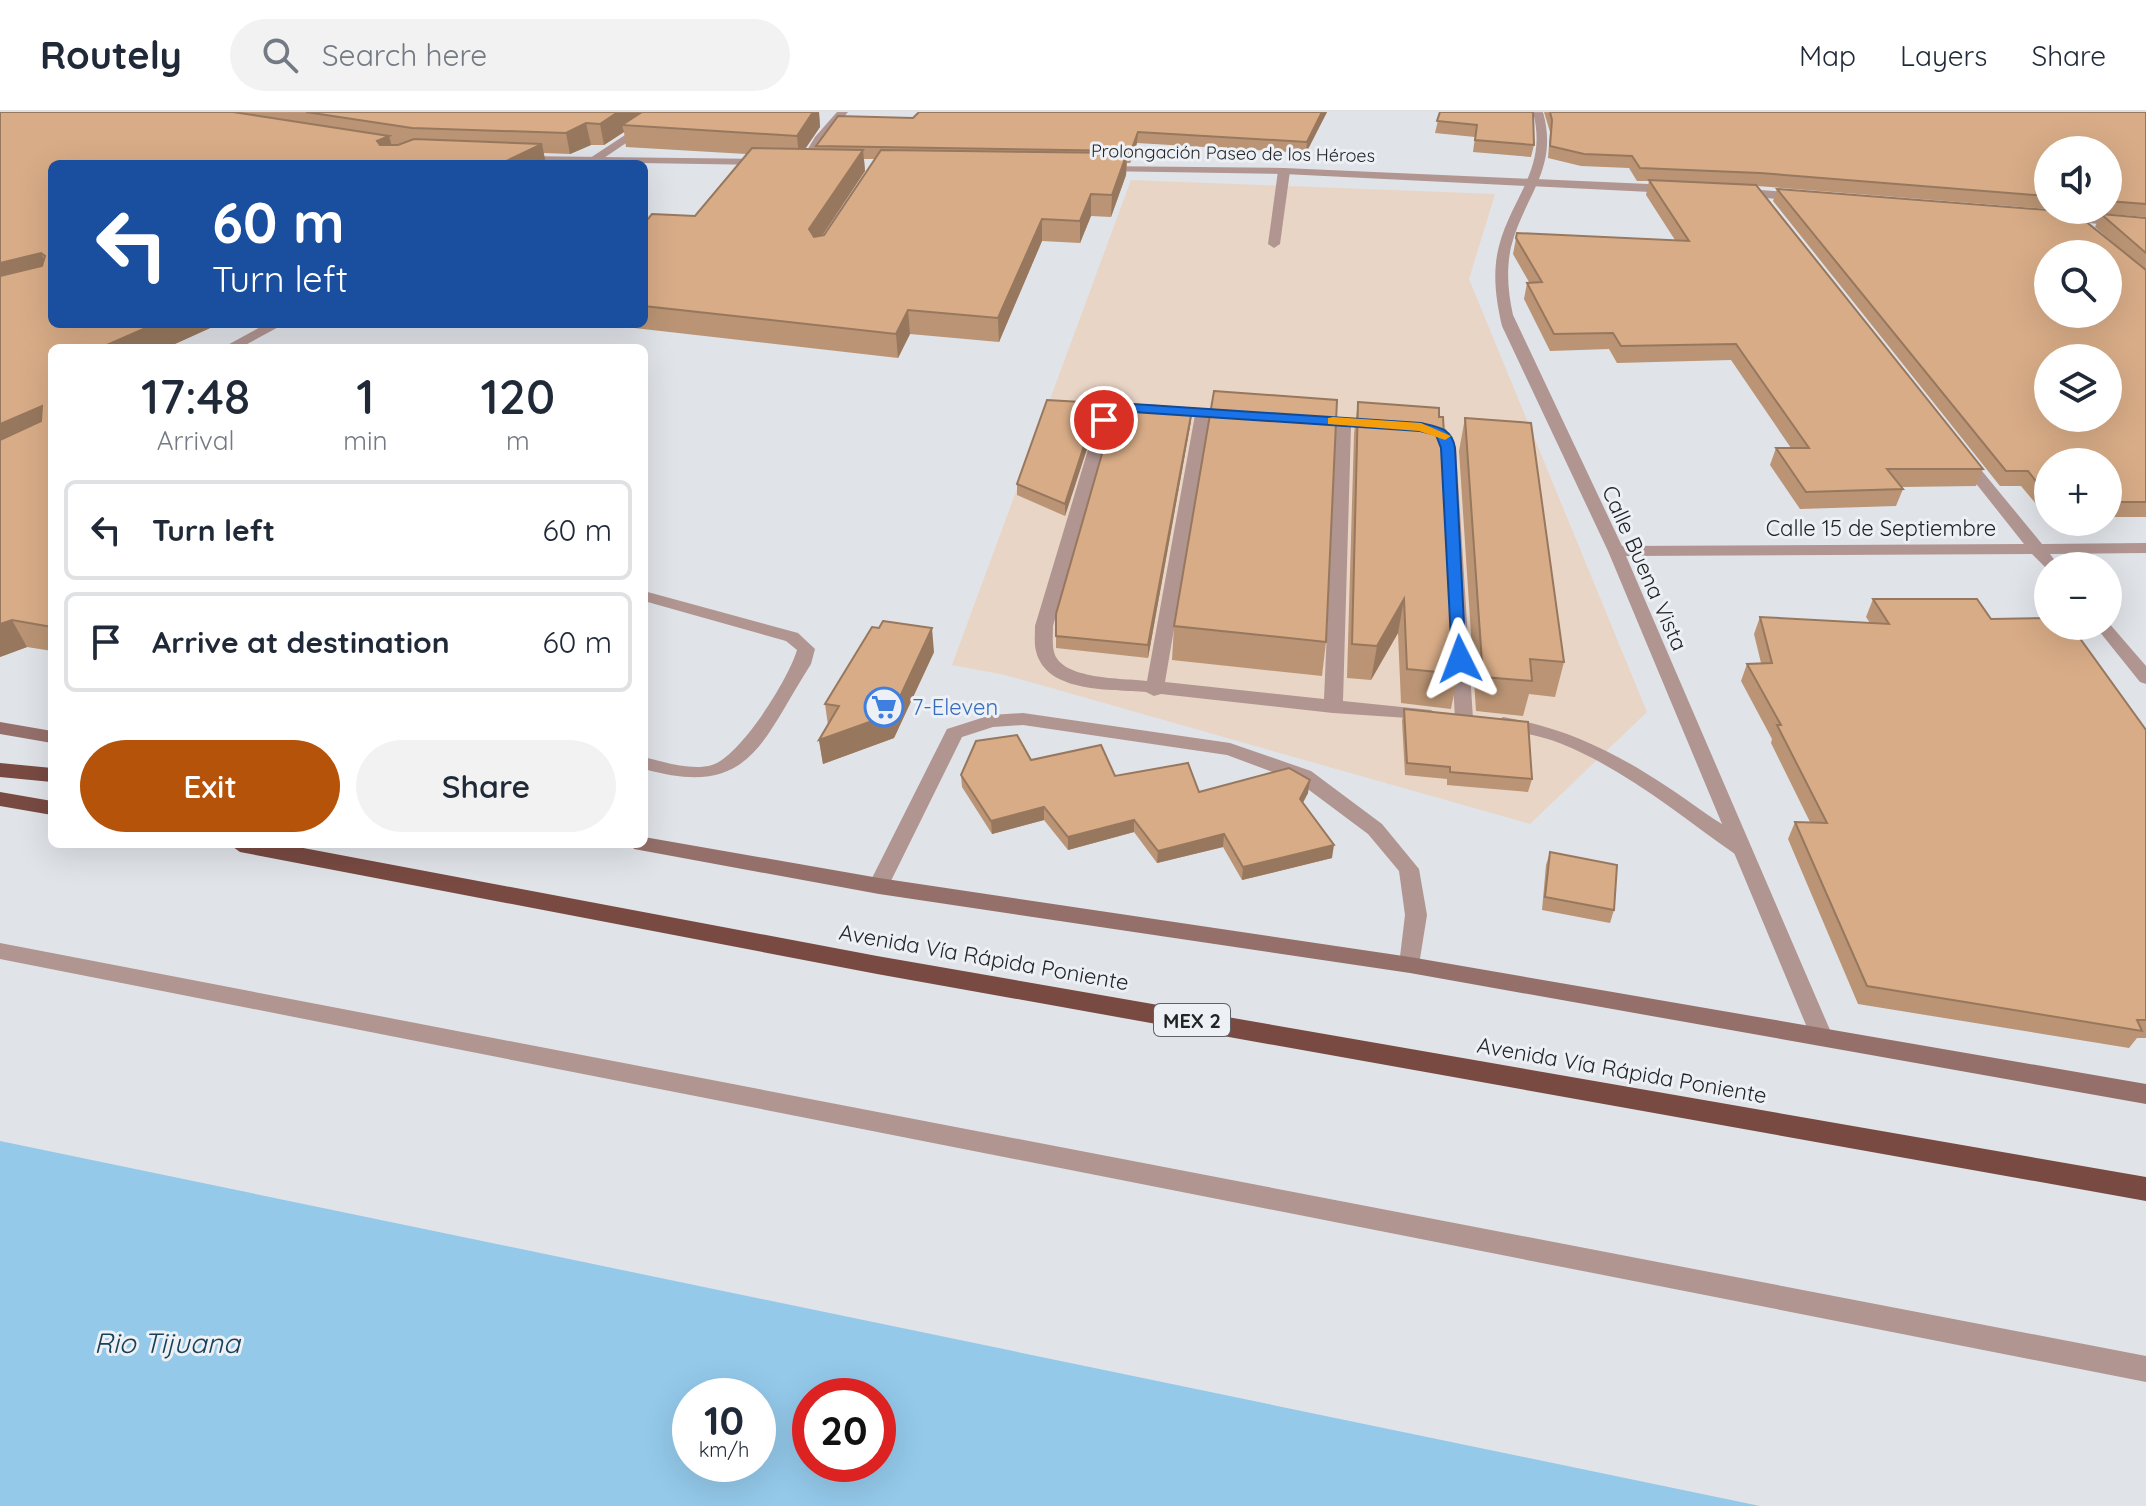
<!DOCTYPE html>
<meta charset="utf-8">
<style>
:root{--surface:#fff;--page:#f2f2f3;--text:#1f2937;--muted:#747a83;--line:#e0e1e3;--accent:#b45309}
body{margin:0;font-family:Quicksand,sans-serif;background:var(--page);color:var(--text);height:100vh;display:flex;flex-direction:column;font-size:30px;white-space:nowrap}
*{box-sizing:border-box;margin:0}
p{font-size:26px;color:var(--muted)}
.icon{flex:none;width:44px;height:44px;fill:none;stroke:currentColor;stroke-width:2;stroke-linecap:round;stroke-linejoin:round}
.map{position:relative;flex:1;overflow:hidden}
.panel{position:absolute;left:48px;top:232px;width:600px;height:504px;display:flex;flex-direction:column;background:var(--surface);border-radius:12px;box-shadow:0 8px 32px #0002}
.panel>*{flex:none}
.top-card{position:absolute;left:48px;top:48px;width:600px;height:168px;border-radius:12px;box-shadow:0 8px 32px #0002;background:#1a4fa0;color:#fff;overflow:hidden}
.fabs{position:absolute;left:2034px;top:24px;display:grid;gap:16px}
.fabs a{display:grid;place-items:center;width:88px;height:88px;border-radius:50%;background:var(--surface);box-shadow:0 8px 32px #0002;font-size:40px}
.speed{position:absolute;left:672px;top:1266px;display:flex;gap:16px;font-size:40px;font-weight:700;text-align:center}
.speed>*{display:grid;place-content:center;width:104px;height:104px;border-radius:50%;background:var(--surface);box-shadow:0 8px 32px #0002;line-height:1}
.speed small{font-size:20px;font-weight:400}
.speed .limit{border:12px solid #d22;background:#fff;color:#111}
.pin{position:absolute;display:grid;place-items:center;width:68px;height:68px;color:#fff;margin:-34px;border:4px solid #fff;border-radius:50%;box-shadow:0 2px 8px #0007}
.me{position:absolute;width:88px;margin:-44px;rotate:357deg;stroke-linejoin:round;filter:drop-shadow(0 0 6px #0008)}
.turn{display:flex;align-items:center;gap:28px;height:168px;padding:0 32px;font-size:36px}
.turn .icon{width:104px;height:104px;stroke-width:2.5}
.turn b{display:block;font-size:56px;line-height:68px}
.eta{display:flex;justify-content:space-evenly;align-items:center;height:136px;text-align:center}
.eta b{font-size:48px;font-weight:600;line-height:56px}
.primary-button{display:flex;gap:16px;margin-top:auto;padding:16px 32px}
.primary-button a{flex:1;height:92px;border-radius:48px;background:var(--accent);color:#fff;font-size:32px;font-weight:600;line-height:92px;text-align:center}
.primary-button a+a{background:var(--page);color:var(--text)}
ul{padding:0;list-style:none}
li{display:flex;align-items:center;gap:24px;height:100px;margin:0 16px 12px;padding:0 16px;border:4px solid var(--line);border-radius:12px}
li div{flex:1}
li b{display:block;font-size:30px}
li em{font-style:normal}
header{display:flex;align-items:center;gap:48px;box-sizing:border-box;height:112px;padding:0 40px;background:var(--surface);border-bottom:2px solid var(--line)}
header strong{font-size:38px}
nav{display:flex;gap:44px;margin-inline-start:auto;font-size:28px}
.search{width:560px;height:72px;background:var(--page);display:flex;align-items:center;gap:20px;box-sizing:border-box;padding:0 28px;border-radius:44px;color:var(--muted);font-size:30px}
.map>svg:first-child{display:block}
.commercial{fill:#e9d5c6}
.water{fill:#94c9ea;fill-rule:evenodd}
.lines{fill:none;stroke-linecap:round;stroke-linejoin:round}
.service{fill:#b09591;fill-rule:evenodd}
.minor{fill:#b09591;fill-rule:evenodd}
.tertiary{fill:#b09591;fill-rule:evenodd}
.secondary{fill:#95706a;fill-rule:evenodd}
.trunk{fill:#784a42;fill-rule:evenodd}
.wall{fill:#ba9474;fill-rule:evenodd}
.shaded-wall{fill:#97785e}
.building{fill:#d8ac87;stroke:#97785e;stroke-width:2;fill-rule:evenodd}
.route{fill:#1a73e8;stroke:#114b97;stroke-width:2}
.slow{fill:#f59e0b}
.labels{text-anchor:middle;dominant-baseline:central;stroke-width:6;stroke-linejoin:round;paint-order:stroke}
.far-street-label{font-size:18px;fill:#232426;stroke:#edf0f5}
.shield{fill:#edf0f5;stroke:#606164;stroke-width:2}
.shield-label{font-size:20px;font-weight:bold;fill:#232426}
.street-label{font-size:22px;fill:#232426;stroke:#edf0f5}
.shop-label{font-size:22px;fill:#366cbe;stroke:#edf0f5;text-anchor:start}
.near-water-label{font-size:28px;font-style:italic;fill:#174158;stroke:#edf0f5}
</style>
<header>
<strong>Routely</strong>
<div class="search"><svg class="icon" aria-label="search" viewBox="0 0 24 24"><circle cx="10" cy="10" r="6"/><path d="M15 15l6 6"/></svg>Search here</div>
<nav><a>Map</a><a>Layers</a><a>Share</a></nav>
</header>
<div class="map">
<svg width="2146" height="1394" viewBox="0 0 2146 1394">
<rect width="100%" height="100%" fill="#e0e3e8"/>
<polygon class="commercial" points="1131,68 1495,82 1469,167 1647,600 1530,712 1005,563 952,553"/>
<path class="water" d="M0,1029l1760,365h-1760zM758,1284v68h-68v-68zM878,1284v68h-68v-68z"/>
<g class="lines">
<g class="service">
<polygon points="837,0 848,0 824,28 810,52 802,52 800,50 815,25"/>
<polygon points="1284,56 1290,59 1280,132 1274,136 1268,132 1278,59"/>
<path d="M1148,292l87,7 7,4 -7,4 -25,-2 -45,265 159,17 12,-273 -25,-2 -7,-4 7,-4 72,5 7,4 -2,3 -37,-1 -8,274 88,9 9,6 -2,4 -105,-7 -172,-19 -7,2 -8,-4c-33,-3 -100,2 -110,-41 -2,-7 -1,-17 -1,-25l62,-206 13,-10zM1148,301l47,2 -48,266c-24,-3 -86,-1 -93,-29 -2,-8 -1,-18 -1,-26l58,-204 10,-5z"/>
<polygon points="1419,311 1446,317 1456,336 1473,607 1464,613 1455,607 1440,336 1435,323 1414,318 1414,312"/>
<path d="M644,479l154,42 17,16 -4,15c-50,78 -60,135 -167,105v-12c20,5 47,14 68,8 29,-9 77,-87 85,-115l-11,-9 -142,-40z"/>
<polygon points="1023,601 1230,631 1311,659 1382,712 1419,757 1427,803 1418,859 1402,859 1399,853 1405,803 1399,759 1368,722 1297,669 1227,643 1023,613 993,615 962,625 886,779 872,779 868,774 947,617 991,603"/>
<path d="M1503,605c82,14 139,51 205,98 14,10 35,20 44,34l-10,7 -7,-2c-56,-39 -109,-84 -173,-110 -21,-9 -43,-11 -66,-17l-2,-4z"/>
<polygon points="0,831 2146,1244 2146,1270 0,847"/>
</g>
<g class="minor">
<polygon points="660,0 672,0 595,52 581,52"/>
<path d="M1533,0h10c16,57 -19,84 -32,135 -5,23 -3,46 2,68l109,231 402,-2 -69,-87 8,-5 5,2 74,90 104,-1v10l-96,1 9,12h-11v4l-16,-16 -406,2 207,481 -3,6 -8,3 -8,-3 -3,-6 -203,-486 -106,-225c-6,-26 -10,-53 -3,-80 13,-50 49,-77 34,-134z"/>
<polygon points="266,212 284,212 240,236 222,236"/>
<polygon points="2108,510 2146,554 2146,572 2140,570 2095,514 2108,514"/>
</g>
<g class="tertiary">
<polygon points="520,44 768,47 774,50 768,53 516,49 514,47"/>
<polygon points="1096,54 1284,56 1671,73 1677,77 1671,81 1284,62 1100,59 1094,56"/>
<polygon points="1735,76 1799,81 1805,85 1799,89 1731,83 1729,80"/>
<polygon points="2058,101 2146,108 2146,116 2054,108 2052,105"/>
</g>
<g class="secondary">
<polygon points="0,610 52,619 52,631 0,622"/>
<polygon points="644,725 879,766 1410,845 2146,972 2146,992 1410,861 879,782 634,737 631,732 644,732"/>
</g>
<g class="trunk">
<polygon points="0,651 52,656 52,670 0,665"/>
<polygon points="0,680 52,689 52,703 0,694"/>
<polygon points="229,732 282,732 877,844 2146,1065 2146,1089 877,862 240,740"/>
</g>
</g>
<g class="wall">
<path d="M0,0h819l1,15 -15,22h11v-3l97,-28 6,-6h408l-21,41 -169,-10 -7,20h-3l-1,12 -15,42 -20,-1 -11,27 -38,-2 -43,101 -89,-8 -12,24 -299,-34h45v-100l51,-8 51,-62 -120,-7 -2,-15 -20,13h-13l-21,9 -26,-1 -325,171 -53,24h-114v303l-25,-4 -27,10zM864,47h11l-51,76 -2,1 43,-65z"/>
<polygon points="1440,0 1534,33 1531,45 1473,40 1475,25 1435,21"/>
<polygon points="1544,0 2146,0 2146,105 2058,98 2108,98 2108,38 2048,38 2048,97 1757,74 1983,357 1976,374 1902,375 1903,377 1896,394 1800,397 1770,353 1776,336 1791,336 1731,248 1617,251 1609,237 1550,239 1524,187 1527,171 1529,170 1513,142 1517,121 1675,128 1646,83 1649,69 1637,69 1629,56 1581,54 1548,46 1550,20"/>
<polygon points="1777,77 2134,149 2095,115 2101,102 2146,106 2146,405 2108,405 2108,350 2048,350 2048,394 2043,388 2037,393 2021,374 2000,374 1773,89"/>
<polygon points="1358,290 1458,562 1451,597 1401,591 1398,521 1371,568 1347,566 1354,322"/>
<polygon points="1098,291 1098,303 1065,404 1017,383 1017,372"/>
<polygon points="1192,298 1191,309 1148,546 1056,536 1056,502"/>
<polygon points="1465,306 1564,550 1555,585 1529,582 1523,604 1476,599 1459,339"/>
<polygon points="1873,487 1991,507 2146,618 2146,926 2137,926 2129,936 1858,892 1788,727 1795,710 1810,710 1771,631 1772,627 1741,569 1747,552 1761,551 1754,522 1760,505 1870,511 1866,505"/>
<polygon points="1174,514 1326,530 1322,564 1172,548"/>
<polygon points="934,540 894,626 823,652 819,628 828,613 825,592"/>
<polygon points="1404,597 1532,667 1528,680 1447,673 1447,667 1405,663 1402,609"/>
<polygon points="1031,648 1199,680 1308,681 1303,691 1332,746 1242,768 1223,735 1157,751 1134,720 1068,738 1044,708 992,722 962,675 961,663"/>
<polygon points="1550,740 1614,798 1610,811 1542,798 1546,753"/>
</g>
<g class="shaded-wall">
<polygon points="618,0 655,0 622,13 624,20 604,33 600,12"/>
<polygon points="813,0 819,0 820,15 799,46 797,24"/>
<polygon points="1322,0 1327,0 1306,41 1307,30"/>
<polygon points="586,11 591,33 570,42 566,21"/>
<polygon points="1138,20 1137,31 1130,51 1131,39"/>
<polygon points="389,24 395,45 383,51 377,29"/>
<polygon points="542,32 546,52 500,52"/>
<polygon points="863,38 865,59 812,139 809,117"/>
<polygon points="1127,41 1126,63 1111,105 1112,83"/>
<polygon points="1091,82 1091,104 1080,131 1080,109"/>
<polygon points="1042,107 1042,129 999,230 998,206"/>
<polygon points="41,141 51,164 0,177 0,151"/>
<polygon points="908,198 910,222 898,246 896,222"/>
<polygon points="155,212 219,212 166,236 100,236"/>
<polygon points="1098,291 1098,303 1065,404 1065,392"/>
<polygon points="42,294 52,314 0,343 0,312"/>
<polygon points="1192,298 1191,309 1148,546 1148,533"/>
<polygon points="2048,374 2043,388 2037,393 2043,378"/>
<polygon points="1404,487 1398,521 1371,568 1377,534"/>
<polygon points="12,508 27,535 0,545 0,512"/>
<polygon points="932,516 934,540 894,626 823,652 819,628"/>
<polygon points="1310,668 1308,681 1298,699 1300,687"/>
<polygon points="1044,695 1044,708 992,722 991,709"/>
<polygon points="1134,708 1134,720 1068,738 1068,725"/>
<polygon points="1224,722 1223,735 1157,751 1158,739"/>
<polygon points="1334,733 1332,746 1242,768 1243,755"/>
</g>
<g class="building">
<polygon points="0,0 233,0 389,24 377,29 380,33 398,33 414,27 542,32 500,52 52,52 52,212 155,212 100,236 52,236 52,515 12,508 0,512 0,328 41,309 42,294 0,312 0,164 42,154 45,144 41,141 0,151"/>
<polygon points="306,0 618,0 600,12 586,11 566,21 412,16"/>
<polygon points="642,0 813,0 797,24 622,13"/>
<polygon points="919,0 1322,0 1307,30 1138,20 1131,39 816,34 838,4 913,6"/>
<polygon points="1440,0 1533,0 1534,33 1475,28 1477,13 1437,9"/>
<polygon points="1550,0 2146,0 2146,92 2108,89 2108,38 2048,38 2048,84 1760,61 1640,56 1632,44 1584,42 1550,34 1552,8"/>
<polygon points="752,36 863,38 809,117 814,125 824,123 881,38 1127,41 1112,83 1091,82 1080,109 1042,107 998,206 908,198 896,222 644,194 644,112 652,102 695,104"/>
<polygon points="1649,68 1756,73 1983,357 1887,357 1903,377 1806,380 1776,336 1809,336 1736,232 1621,234 1613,221 1554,222 1527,171 1542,170 1516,126 1517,121 1689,129"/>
<path d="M1777,77l297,23 72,58v232h-38v-40h-60v24l-5,4 -15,-19h-22zM2048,142h60v60h-60zM2048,246h60v60h-60z"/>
<polygon points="2101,102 2146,106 2146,141"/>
<polygon points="1214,279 1337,288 1326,530 1174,514"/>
<polygon points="1047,288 1098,291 1065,392 1017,372"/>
<polygon points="1358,290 1439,296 1439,305 1443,305 1458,562 1407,557 1404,487 1377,534 1352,532"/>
<polygon points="1126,293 1192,298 1148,533 1056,524 1056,502 1114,300"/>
<polygon points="1465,306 1531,311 1564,550 1530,547 1532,569 1483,565"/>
<polygon points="1873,487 1977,487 1991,507 2048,506 2048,514 2071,514 2146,618 2146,908 2137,908 2142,919 1867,874 1795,710 1827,711 1777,613 1781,613 1747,552 1772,551 1760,505 1889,512"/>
<polygon points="883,509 932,516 892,602 819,628 839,594 825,592 872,515 879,516"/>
<polygon points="1404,597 1528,610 1532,667 1450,660 1450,655 1407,651"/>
<polygon points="1017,623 1031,648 1101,633 1115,664 1188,651 1199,680 1289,656 1310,668 1300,687 1334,733 1243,755 1224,722 1158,739 1134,708 1068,725 1044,695 991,709 961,663 976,629"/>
<polygon points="1550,740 1617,753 1614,798 1545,785"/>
</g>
<path class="route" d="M1133,292l288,19c17,4 31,5 34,25l11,215 -6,1 -8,-5 -11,-211 -5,-13 -16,-4 -287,-19 -16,3 -13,9 -7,-4 11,-11z"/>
<polygon class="slow" points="1333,305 1421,311 1451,324 1445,328 1419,319 1328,312 1328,306"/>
<defs>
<symbol id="supermarket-ring" viewBox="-11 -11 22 22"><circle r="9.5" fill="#edf0f5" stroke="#3f7fe0" stroke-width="1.5"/><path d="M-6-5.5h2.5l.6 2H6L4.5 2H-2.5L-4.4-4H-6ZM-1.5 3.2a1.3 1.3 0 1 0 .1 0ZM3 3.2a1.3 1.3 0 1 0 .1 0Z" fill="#3f7fe0"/></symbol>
</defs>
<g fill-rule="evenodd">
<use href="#supermarket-ring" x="862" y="573" width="44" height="44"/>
</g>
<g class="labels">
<g class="far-street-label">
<text transform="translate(1233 41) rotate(1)">Prolongación Paseo de los Héroes</text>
</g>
<rect class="shield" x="1154" y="892" width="76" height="32" rx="6"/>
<g class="shield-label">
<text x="1192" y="908">MEX 2</text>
</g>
<g class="street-label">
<text x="1881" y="416">Calle 15 de Septiembre</text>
<text transform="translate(1645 456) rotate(66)">Calle Buena Vista</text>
<text transform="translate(984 845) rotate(10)">Avenida Vía Rápida Poniente</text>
<text transform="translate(1622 958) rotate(10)">Avenida Vía Rápida Poniente</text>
</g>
<g class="shop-label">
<text x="912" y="595">7-Eleven</text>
</g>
<g class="near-water-label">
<text x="167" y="1230">Rio Tijuana</text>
</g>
</g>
</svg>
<div class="fabs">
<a><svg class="icon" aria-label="sound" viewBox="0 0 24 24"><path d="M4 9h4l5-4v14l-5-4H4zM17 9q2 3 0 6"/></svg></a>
<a><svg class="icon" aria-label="search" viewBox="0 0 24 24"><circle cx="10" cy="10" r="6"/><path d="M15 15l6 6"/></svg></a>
<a><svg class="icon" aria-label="layers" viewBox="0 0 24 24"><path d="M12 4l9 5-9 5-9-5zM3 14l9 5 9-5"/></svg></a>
<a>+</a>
<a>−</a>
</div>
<div class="speed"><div>10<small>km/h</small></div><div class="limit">20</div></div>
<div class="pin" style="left:1104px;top:308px;background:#d93025"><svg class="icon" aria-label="arrive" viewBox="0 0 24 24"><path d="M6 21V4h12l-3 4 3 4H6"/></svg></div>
<svg class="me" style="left:1460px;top:547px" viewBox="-20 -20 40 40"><path d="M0-17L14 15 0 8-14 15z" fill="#1a73e8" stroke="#fff" stroke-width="4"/></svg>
<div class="top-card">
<div class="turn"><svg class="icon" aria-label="left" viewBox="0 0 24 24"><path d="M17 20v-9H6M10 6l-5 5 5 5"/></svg><div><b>60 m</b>Turn left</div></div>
</div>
<section class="panel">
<div class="eta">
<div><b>17:48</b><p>Arrival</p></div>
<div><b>1</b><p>min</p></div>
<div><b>120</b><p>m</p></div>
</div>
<ul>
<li><svg class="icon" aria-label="left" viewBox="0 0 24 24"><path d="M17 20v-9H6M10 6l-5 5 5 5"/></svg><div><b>Turn left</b></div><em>60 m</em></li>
<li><svg class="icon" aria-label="arrive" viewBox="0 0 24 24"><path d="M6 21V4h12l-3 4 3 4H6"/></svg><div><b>Arrive at destination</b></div><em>60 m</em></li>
</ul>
<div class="primary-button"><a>Exit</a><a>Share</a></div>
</section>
</div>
